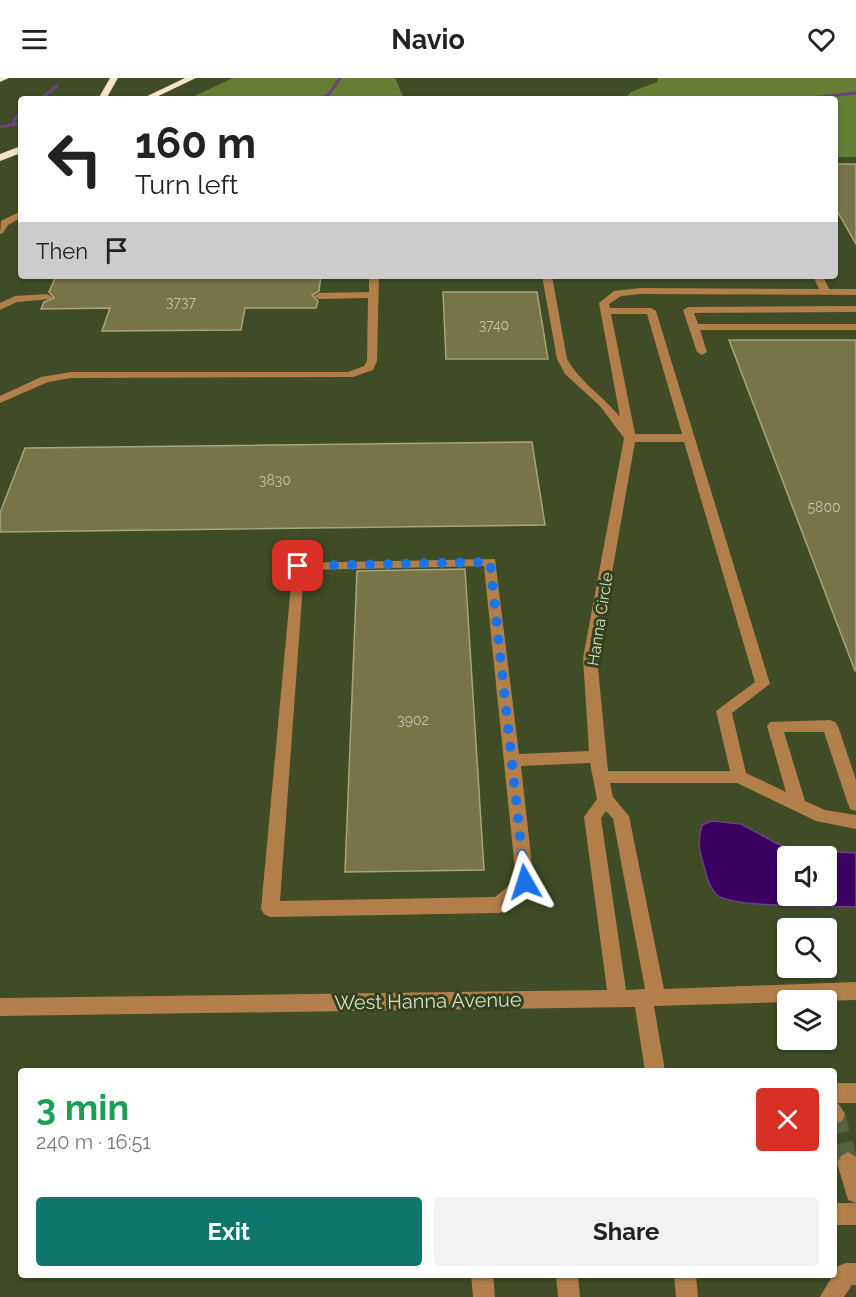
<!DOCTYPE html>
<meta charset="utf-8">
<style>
:root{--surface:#fff;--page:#f2f2f2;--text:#222;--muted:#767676;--accent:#0f766e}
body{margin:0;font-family:Raleway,sans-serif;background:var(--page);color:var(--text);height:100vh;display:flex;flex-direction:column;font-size:22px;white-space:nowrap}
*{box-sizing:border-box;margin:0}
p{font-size:20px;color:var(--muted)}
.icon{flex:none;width:33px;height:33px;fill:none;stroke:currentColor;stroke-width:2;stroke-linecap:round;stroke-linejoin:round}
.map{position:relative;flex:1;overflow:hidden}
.panel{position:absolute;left:18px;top:990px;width:819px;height:210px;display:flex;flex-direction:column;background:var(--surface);border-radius:6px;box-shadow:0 2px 4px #0004}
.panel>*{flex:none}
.top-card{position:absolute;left:18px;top:18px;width:820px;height:183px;border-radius:6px;box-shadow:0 2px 4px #0004;background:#fff;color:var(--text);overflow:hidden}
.controls{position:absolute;left:777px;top:768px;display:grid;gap:12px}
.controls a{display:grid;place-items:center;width:60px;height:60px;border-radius:6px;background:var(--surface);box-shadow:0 2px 4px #0004;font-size:30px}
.pin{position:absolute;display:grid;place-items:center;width:51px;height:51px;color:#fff;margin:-26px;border-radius:12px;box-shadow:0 3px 9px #0006}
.me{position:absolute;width:66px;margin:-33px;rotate:354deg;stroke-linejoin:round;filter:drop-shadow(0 0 4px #0008)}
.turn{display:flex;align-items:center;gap:21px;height:126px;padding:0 18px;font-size:27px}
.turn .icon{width:78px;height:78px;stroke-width:2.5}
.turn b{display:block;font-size:42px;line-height:51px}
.then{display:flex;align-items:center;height:57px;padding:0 18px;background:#0003;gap:12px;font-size:22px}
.round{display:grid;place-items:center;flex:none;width:63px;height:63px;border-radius:6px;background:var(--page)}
.headline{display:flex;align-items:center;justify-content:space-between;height:102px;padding:0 18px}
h1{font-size:36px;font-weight:700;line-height:45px;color:#1e9e55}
.action{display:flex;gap:12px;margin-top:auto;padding:12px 18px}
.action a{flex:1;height:69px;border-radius:6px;background:var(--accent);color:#fff;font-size:24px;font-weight:700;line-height:69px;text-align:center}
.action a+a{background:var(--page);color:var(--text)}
header{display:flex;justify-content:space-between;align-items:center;height:78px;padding:0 18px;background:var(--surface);font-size:27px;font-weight:700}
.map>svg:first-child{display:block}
.green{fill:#667d34}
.water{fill:#3b0062;stroke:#6a4381;stroke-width:1.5;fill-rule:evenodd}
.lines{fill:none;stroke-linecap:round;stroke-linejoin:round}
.stream{stroke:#6a4381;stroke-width:3}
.building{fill:#777449;stroke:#a8a578;stroke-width:1.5}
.minor-tunnel{stroke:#56623f;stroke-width:20;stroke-dasharray:20 10;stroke-linecap:butt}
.minor{fill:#b27e4a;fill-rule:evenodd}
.highway{fill:#fbe1ca;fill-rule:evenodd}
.route{stroke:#1a73e8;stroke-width:10;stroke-dasharray:0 18}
.labels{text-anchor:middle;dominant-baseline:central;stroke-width:6;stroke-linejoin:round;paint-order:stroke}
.number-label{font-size:14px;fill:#bfc4aa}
.street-label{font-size:16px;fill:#d7dfca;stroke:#35411c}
.near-street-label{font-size:20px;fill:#d7dfca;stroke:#35411c}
</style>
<header><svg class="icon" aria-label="menu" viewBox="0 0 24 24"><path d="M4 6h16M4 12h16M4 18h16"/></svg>Navio<svg class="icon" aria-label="heart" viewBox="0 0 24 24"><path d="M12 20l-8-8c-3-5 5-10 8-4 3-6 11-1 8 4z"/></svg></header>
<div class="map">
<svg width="856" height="1219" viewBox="0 0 856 1219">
<rect width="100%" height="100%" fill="#3f4c26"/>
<g class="green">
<polygon points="233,0 395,0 404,21 188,21"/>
<polygon points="658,0 856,0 856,79 836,79 836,21 624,21 631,14 657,4"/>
</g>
<path class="water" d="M712,743l29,3 37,20 18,6 60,3v54c-23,-1 -125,1 -139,-12 -7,-6 -11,-20 -13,-29 -5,-16 -7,-25 -2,-41zM788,778h38v40h-38z"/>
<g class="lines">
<g class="stream">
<polyline points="40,21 57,8"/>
<polyline points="321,21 330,15 340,0"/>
<polyline points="802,21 856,15"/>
<polyline points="14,46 14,42 21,35"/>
<polyline points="0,49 21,45"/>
</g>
</g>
<g class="building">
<polygon points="836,86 856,86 856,166 836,131"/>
<polygon points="56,198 321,198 319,213 312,217 318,223 316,230 245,230 241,252 102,253 110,230 41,231 44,224 54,220 49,214"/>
<polygon points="443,214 537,214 548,281 446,281"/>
<polygon points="729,262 856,262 856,592 855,593"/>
<polygon points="532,364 545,447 0,454 0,435 25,370"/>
<polygon points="465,491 484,792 345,794 357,493"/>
</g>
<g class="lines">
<polyline class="minor-tunnel" points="835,1036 848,1085"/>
<g class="minor">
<polygon points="21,133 21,140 8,147 3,155 0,156 1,143"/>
<polygon points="369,198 379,198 377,283 373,292 353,299 71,300 48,304 0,325 0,318 41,299 71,294 348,294 364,288 367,283 368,220 319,221 314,218 319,215 369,214"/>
<path d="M542,198h10l15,83c13,23 37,38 53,58l-21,-114 15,-12 26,-3 179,1 -6,-13h10l6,13h27v6l-216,-1 -19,2 -12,8 1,4h41l5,3 114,373 -38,29 14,60 40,19 -19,-66 3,-4 60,-2 5,2 3,4 18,54v31l-6,-2 -2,-5 -24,-72h-40l21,69 20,9 31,5v14l-40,-8 -79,-38h-127l3,14 16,19 35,173 192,-7v18l-202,6 11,65h-20l-10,-64 -635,9v-18l607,-8 -23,-173 13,-18 -7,-36 -69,3 13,117c-6,11 -23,25 -35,30l-229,4 -6,-3 -3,-5 32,-346 202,-4 24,195 70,-3 -6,-93 41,-220 -24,-32 -35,-32 -8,-15zM611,236h36l35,120h-47zM635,364h49l71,240 -39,29 14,60h-122l-11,-113zM484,488l32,314 -21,17 -215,4 24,-331zM606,733l7,8 32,170 -19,1 -25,-172z"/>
<polygon points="47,216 52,219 51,221 17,224 0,232 0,225 15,218"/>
<polygon points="856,228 856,234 694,235 698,246 856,246 856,252 700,252 707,274 702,277 697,274 683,232 688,229"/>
<polygon points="834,1005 856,1005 856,1025 838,1025 845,1036 842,1043 835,1046"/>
<polygon points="848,1074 856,1079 856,1125 848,1122 837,1085 841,1078"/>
<rect x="834" y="1125" width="22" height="22"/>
<polygon points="846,1185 856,1185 856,1207 852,1207 844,1219 820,1219 838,1188"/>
<polygon points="471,1197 493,1197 495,1219 473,1219"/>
<polygon points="556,1197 578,1197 580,1219 558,1219"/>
<polygon points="674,1197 696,1197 698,1219 676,1219"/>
</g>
<g class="highway">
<polygon points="0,0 9,0 0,4"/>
<polygon points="110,0 118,0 106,21 98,21"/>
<polygon points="185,0 196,0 152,21 141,21"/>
<polygon points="21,68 21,75 0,83 0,76"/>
</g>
</g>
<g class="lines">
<polyline class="route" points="298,488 490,484 525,804"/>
</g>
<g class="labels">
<g class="number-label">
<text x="181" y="224">3737</text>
<text x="494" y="247">3740</text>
<text x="275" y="402">3830</text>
<text x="824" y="429">5800</text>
<text x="413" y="642">3902</text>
</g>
<g class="street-label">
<text transform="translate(600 541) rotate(-81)">Hanna Circle</text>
</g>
<g class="near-street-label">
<text transform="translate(428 923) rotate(-1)">West Hanna Avenue</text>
</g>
</g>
</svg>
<div class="controls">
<a><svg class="icon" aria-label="sound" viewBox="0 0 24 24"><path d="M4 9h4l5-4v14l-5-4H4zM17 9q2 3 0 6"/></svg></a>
<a><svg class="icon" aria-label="search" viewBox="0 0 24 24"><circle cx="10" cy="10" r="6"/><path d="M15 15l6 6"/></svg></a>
<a><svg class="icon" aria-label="layers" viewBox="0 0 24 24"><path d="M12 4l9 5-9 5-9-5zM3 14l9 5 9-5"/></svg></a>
</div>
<div class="pin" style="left:298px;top:488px;background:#d93025"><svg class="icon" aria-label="arrive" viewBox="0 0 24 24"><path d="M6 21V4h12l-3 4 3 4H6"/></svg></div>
<svg class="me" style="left:525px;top:804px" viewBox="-20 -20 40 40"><path d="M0-17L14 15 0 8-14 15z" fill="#1a73e8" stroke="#fff" stroke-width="4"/></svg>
<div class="top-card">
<div class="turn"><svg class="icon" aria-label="left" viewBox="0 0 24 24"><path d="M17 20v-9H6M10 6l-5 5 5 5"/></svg><div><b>160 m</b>Turn left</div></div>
<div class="then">Then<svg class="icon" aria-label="arrive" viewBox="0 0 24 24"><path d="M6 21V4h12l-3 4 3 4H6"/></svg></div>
</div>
<section class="panel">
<div class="headline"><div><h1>3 min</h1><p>240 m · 16:51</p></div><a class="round" style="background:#d93025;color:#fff"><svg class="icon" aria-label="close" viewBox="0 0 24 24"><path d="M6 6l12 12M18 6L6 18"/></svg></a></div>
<div class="action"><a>Exit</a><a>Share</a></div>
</section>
</div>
